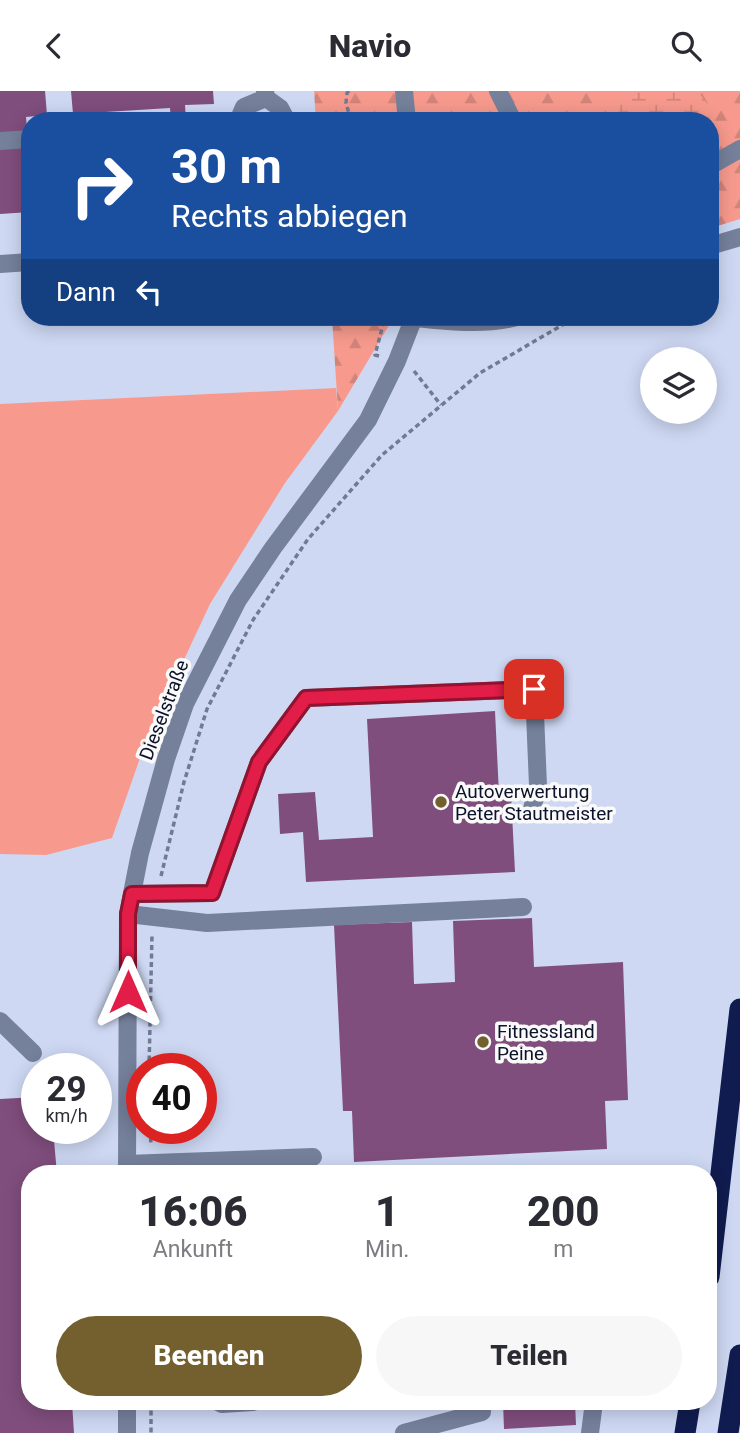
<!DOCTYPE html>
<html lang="de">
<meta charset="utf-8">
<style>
:root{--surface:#fff;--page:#f7f7f7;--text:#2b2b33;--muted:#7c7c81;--accent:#73602e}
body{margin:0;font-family:Roboto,sans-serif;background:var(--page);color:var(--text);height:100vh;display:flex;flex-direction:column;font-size:26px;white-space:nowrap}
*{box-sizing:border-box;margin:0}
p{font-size:23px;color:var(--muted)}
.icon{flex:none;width:38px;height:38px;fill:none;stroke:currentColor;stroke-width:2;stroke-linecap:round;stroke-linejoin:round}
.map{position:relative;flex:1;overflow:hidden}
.panel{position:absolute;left:21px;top:1074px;width:696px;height:245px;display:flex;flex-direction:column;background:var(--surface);border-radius:28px;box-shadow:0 4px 18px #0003}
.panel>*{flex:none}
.guide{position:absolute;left:21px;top:21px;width:698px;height:214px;border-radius:28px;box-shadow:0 4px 18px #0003;background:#1a4fa0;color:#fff;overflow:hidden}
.tools{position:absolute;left:640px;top:256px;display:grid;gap:14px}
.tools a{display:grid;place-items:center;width:77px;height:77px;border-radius:50%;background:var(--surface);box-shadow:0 4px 18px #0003;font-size:35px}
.speed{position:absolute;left:21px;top:962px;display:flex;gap:14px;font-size:35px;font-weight:700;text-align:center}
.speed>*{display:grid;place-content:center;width:91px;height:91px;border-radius:50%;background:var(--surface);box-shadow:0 4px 18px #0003;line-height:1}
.speed small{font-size:18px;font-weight:400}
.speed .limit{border:10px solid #d22;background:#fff;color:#111}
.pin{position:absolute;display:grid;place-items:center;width:60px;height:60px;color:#fff;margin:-30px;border-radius:14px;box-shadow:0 4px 10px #0006}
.me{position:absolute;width:77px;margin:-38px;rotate:0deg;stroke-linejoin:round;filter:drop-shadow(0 0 5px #0008)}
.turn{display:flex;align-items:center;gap:24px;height:147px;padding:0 35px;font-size:32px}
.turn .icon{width:91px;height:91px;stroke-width:2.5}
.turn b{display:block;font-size:49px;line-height:60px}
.then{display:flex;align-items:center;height:66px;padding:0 35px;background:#0003;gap:14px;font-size:26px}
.eta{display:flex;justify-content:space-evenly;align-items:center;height:119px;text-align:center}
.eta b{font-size:42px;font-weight:800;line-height:49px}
.action{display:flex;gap:14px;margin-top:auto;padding:14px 35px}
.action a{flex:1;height:80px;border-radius:42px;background:var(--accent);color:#fff;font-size:28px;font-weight:800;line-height:80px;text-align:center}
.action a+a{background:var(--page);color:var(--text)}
header{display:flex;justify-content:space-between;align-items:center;height:91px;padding:0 35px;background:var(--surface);font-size:32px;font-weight:800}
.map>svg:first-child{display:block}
.grass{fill:#f79a8d}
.forest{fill:url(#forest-firs)}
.wetland{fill:url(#wetland-marsh)}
.building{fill:#804e7d}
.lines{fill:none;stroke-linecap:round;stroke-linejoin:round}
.path{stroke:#727a93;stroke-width:3.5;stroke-dasharray:5 3.5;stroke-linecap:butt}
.minor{stroke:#75809b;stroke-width:18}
.highway{stroke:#101c4f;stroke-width:21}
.route-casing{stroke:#92132f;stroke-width:18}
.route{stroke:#e11d48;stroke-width:12}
.poi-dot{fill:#73602e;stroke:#fafafa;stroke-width:2.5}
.labels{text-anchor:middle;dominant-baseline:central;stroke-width:7;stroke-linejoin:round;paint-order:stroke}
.street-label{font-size:19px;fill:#0b1229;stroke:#fafafa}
.poi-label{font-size:19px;fill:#0b1229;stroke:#fafafa;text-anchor:start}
</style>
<header><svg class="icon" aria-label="back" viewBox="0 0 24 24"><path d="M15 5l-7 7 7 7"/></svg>Navio<svg class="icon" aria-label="search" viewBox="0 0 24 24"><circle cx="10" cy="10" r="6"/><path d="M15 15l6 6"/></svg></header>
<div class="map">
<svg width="740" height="1342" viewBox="0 0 740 1342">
<defs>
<pattern id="forest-firs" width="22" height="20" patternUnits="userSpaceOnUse" patternTransform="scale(1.75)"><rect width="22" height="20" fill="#f79a8d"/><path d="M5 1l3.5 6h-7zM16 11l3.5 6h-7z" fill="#d2847a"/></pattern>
<pattern id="wetland-marsh" width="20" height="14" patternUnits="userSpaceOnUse" patternTransform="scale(1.75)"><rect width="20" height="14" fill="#f79a8d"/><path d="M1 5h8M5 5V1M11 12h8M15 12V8" fill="none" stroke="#d2847a"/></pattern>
</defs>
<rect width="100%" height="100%" fill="#ced8f3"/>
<polygon class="grass" points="336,297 338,320 285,392 210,513 146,650 112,747 46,764 0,763 0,313"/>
<g class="forest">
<polygon points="314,0 740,0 740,128 711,137 710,30 316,30"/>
<polygon points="332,226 401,226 391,231 338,320"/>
</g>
<path class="wetland" d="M603,0h95l12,17 3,14 -2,2 -1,-3h-90c1,-14 -6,-22 -17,-30z"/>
<g class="building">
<polygon points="0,0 45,0 47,24 26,26 30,72 30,121 0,123"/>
<polygon points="71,0 213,0 214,13 185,14 186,30 171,30 170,17 73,23"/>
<polygon points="495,620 499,703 511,703 515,781 306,791 303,741 280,743 278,703 315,701 319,749 373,746 367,628"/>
<polygon points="532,827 534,876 623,871 628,1009 605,1010 607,1058 354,1071 352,1020 343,1020 334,834 412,831 414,893 455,891 453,830"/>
<polygon points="37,1006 37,1038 53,1038 57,1083 30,1083 30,1311 72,1311 74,1342 0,1342 0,1008"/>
<polygon points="503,1311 575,1311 576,1334 504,1338"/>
</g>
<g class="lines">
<g class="path">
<polyline points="349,0 347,2 346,12 351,30"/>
<polyline points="379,265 375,264 385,226"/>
<polyline points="414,280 441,314"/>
<polyline points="161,785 184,691 207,618 253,529 308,448 382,364 480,282 576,226"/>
<polyline points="149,978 152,844"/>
<polyline points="150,1038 151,1053"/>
<polyline points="151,1311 151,1342"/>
</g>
<g class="minor">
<polyline points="265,0 266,7 280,17 287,30"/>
<polyline points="404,0 407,30"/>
<polyline points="498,0 513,30"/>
<polyline points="238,30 244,16 266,7"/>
<polyline points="0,50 30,48"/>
<polyline points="710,75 740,58"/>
<polyline points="710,155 740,146"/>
<polyline points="0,173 30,171"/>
<path d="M414,227c35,3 69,8 103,-1"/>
<polyline points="132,803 212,802 259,671 306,607 534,598 538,695 532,718"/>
<polyline points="128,823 207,832 523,816"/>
<polyline points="0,930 33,962"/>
<polyline points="127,1073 313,1066"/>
<polyline points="127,1083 128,823 140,762 166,668 185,613 238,509 273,457 368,329 397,270 414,226"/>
<polyline points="127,1311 127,1342"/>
<polyline points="218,1311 222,1313 253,1311"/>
<polyline points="404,1342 482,1321 481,1311"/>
<polyline points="590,1342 594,1311"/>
</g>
<g class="highway">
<polyline points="709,1186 740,918"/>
<polyline points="685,1342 690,1311"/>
<polyline points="728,1342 740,1264"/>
</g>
</g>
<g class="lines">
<defs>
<polyline id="route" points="128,901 128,823 132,803 212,802 259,671 306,607 534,598"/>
</defs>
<use href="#route" class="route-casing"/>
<use href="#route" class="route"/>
</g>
<g class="poi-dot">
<circle cx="441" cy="711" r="7"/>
<circle cx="483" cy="951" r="7"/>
</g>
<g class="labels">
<g class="street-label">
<text transform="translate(164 619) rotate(-69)">Dieselstraße</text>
</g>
<g class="poi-label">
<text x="455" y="700">Autoverwertung<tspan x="455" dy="22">Peter Stautmeister</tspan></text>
<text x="497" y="940">Fitnessland<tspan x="497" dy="22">Peine</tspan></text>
</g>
</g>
</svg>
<div class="tools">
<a><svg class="icon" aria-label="layers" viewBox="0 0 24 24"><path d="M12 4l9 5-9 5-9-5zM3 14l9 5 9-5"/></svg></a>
</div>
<div class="speed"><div>29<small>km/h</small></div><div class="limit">40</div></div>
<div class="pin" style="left:534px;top:598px;background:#d93025"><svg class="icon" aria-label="arrive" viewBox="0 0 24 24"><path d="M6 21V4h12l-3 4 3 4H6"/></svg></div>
<svg class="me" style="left:128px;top:901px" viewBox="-20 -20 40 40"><path d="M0-17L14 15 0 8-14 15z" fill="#e11d48" stroke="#fff" stroke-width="4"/></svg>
<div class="guide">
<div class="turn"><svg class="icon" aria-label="right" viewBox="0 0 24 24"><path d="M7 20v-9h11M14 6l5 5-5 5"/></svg><div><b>30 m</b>Rechts abbiegen</div></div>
<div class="then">Dann<svg class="icon" aria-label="left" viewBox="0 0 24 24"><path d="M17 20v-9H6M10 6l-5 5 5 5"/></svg></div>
</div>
<section class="panel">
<div class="eta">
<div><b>16:06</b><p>Ankunft</p></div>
<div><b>1</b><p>Min.</p></div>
<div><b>200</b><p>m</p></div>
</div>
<div class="action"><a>Beenden</a><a>Teilen</a></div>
</section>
</div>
